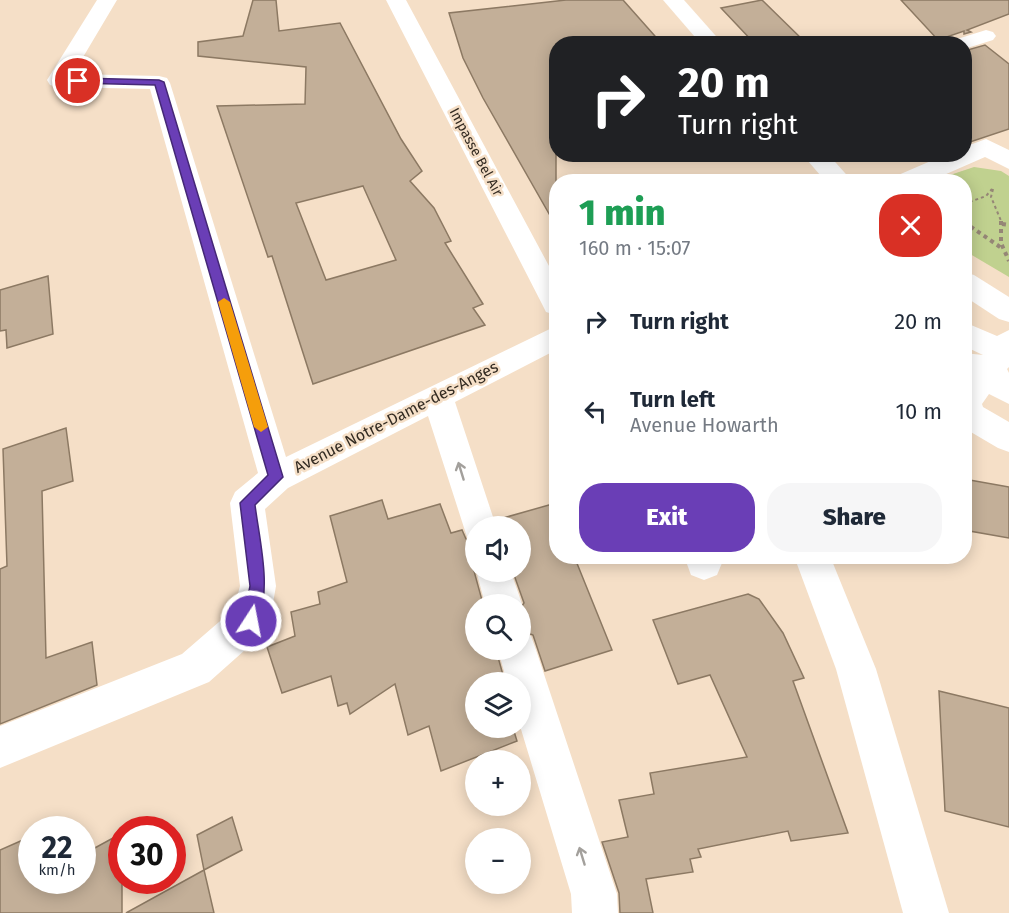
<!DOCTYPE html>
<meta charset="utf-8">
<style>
:root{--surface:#fff;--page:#f6f6f7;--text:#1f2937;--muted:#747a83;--accent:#6a3eb6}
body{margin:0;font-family:"Fira Sans",sans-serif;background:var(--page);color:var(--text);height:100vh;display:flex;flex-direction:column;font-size:22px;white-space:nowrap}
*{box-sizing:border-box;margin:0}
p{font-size:20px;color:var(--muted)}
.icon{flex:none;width:33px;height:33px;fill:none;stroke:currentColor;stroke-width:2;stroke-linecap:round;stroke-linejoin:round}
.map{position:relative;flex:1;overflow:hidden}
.sheet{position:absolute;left:549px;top:174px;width:423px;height:390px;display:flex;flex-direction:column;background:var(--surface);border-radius:24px;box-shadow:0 3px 15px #0003}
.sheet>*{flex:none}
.banner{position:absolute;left:549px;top:36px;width:423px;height:126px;border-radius:24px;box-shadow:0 3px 15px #0003;background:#202124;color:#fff;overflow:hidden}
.buttons{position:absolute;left:465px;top:516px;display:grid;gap:12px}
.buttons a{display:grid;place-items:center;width:66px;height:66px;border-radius:50%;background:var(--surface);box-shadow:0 3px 15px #0003;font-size:30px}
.speed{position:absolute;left:18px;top:816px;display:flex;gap:12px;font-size:30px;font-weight:700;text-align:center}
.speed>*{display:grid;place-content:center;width:78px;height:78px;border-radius:50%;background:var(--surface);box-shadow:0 3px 15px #0003;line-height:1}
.speed small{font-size:15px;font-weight:400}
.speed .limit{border:9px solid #d22;background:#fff;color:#111}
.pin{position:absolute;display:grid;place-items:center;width:51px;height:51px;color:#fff;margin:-26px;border:3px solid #fff;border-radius:50%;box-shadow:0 2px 6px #0007}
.me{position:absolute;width:66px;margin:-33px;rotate:11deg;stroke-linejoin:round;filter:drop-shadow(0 0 4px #0008)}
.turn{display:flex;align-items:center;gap:21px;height:126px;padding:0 30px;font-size:27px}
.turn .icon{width:78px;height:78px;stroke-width:2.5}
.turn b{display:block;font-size:42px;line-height:51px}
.round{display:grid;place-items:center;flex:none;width:63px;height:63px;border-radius:24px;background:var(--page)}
.head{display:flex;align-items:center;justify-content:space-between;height:102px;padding:0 30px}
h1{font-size:36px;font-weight:800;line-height:45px;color:#1e9e55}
.cta{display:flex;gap:12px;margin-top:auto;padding:12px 30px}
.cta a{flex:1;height:69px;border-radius:24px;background:var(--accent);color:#fff;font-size:24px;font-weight:800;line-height:69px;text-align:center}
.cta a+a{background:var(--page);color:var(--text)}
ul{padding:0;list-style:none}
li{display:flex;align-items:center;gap:18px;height:90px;padding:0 30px}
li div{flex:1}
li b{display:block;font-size:22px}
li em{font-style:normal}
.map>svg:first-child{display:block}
.green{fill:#c0d18f}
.building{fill:#c3af98;stroke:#8c7963;stroke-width:1.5;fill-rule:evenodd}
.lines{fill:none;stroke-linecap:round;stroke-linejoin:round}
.path-far1{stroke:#958676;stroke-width:2;stroke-dasharray:3 3;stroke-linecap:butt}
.path{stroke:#958676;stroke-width:4;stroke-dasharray:4 4;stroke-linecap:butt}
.minor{fill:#fff;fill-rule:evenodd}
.oneway{stroke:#a3a09c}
.route{fill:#6a3eb6;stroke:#452876;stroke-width:1.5}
.slow{fill:#f59e0b}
.labels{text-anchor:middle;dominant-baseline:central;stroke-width:5;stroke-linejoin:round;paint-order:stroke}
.far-street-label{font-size:14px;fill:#332b22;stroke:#f5dfc7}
.street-label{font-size:16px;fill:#332b22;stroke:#f5dfc7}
</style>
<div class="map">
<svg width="1009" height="913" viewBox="0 0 1009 913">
<rect width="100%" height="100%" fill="#f5dfc7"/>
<polygon class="green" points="974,167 1001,171 1009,176 1009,277 965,251 964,182 932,181"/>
<g class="building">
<path d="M253,0h23l3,31 61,-8 61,116 21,32 -12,10 24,27 17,33 -6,2 38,61 -10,4 12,17 -172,59 -41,-128 -4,1 -51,-151 88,-2 1,-37 -108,-11v-14l45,-6zM363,186l33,74 -70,20 -30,-77z"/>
<polygon points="566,0 623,0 662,44 556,44 556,226 483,98 463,58 449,13"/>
<polygon points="762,0 807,44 755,44 721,8"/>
<polygon points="901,0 1009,0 1009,14 967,30 971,32 964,34 964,31 938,40"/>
<polygon points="985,45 1009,64 1009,129 964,144 964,51"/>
<polygon points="48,276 53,334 7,348 6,330 0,331 0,290"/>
<polygon points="66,428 73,481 42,491 46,658 92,642 97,685 0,724 0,569 7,566 3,449"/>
<polygon points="964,479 1009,487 1009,538 964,530"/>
<polygon points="382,500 388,519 440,504 451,533 462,530 466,539 476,543 474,571 483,604 476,604 476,650 496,650 505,682 476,682 476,728 513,728 517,741 441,771 429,726 408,735 395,684 350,714 347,703 338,706 331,676 282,693 267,647 295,636 291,612 320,604 318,592 347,582 330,516"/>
<polygon points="556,503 556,556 574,556 612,650 545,671 533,635 520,630 520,609 524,603 513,572 520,572 520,526 498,526 496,520"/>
<polygon points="748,594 759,599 783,633 804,678 793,681 848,833 791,841 788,831 698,849 701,857 690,859 693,872 646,879 653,913 620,913 619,893 602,842 628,837 619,800 654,794 650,773 747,757 710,675 678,684 653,620"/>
<polygon points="939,691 1009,708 1009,827 945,811"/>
<polygon points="232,817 242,850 204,870 214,913 126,913 204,870 197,835"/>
<polygon points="122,833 122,913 0,913 0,850 32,836 32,880 82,880 82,855"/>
</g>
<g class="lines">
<g class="path-far1">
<polyline points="993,189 991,197 1002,223"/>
<polyline points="964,204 986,196 992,189"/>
</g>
<g class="path">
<polyline points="1001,221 1001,243 1009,261"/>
<polyline points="964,222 1003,249"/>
<polyline points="1002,224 1009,225"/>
</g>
<g class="minor">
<polygon points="97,0 117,0 73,74 159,76 167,78 170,83 286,457 556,326 556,350 455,402 496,526 476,526 476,541 467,537 428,416 288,488 265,509 276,586 270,620 264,633 209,682 0,768 0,726 182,654 234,609 240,586 230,503 235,492 258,473 150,89 58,87 50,85 47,80"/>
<polygon points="386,0 406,0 556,279 556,315 546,312 542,304"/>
<polygon points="663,0 684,0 723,44 701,44"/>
<polygon points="986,30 993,32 996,36 993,40 964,49 964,44 951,44 954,40"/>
<polygon points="986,139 1009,150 1009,169 985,157 928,182 893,182 896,176 947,154 964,154 964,147"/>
<polygon points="802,154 828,154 853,182 826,182"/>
<polygon points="964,272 974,275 1009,297 1009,322 999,319 964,296"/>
<polygon points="964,322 997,336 1009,330 1009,367 1007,369 1009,373 1009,404 989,394 982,404 983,407 1009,422 1009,452 998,448 964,428 964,353 983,355 964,346"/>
<polygon points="684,556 720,556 722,563 717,575 704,580 691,575"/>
<polygon points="794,556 830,556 876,669 949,913 903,913 836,669"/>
<polygon points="476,570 511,572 522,604 520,607 520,604 485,604"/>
<polygon points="520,632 531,636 536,650 617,894 618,913 572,913 571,894 520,726 520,682 507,682 498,650 520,650"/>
</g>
</g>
<defs><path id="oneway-shaft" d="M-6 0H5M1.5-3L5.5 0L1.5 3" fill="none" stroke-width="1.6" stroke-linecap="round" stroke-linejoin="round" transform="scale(1.5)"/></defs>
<g class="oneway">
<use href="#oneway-shaft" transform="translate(461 471) rotate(-107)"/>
<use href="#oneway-shaft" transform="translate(582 856) rotate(-107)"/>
</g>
<path class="route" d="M78,78l81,2 5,2 119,395 -28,28c5,39 17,83 2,121l-6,2 -5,-2 -3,-5 7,-35 -10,-83 28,-28 -113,-390 -80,-2 -1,-2z"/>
<polygon class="slow" points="224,298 230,302 268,427 261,432 254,427 218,302"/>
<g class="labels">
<g class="far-street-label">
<text transform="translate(476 152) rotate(62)">Impasse Bel Air</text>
</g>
<g class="street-label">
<text transform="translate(396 417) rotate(-27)">Avenue Notre-Dame-des-Anges</text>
</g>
</g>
</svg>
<div class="buttons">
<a><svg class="icon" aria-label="sound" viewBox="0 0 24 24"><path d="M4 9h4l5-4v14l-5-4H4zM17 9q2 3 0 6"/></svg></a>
<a><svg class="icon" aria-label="search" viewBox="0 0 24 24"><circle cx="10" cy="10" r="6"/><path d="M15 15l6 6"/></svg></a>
<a><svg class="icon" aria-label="layers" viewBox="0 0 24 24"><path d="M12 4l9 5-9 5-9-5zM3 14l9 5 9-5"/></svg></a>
<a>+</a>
<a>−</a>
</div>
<div class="speed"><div>22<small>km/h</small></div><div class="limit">30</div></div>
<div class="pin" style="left:78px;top:81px;background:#d93025"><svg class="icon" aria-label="arrive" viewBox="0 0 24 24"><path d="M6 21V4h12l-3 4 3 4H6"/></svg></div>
<svg class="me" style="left:251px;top:621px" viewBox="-20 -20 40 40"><circle r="17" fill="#6a3eb6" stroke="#fff" stroke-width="3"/><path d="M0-11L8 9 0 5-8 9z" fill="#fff"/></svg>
<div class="banner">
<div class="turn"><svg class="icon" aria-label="right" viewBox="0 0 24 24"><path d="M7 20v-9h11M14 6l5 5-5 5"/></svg><div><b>20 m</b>Turn right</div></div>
</div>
<section class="sheet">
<div class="head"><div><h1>1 min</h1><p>160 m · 15:07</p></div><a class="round" style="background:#d93025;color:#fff"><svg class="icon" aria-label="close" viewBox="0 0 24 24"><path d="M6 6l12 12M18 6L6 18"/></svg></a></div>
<ul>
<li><svg class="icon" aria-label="right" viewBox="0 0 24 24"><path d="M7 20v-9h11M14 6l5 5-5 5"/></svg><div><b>Turn right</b></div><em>20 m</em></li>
<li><svg class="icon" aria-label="left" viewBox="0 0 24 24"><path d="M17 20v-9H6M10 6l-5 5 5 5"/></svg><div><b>Turn left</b><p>Avenue Howarth</p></div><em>10 m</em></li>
</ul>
<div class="cta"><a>Exit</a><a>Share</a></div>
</section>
</div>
